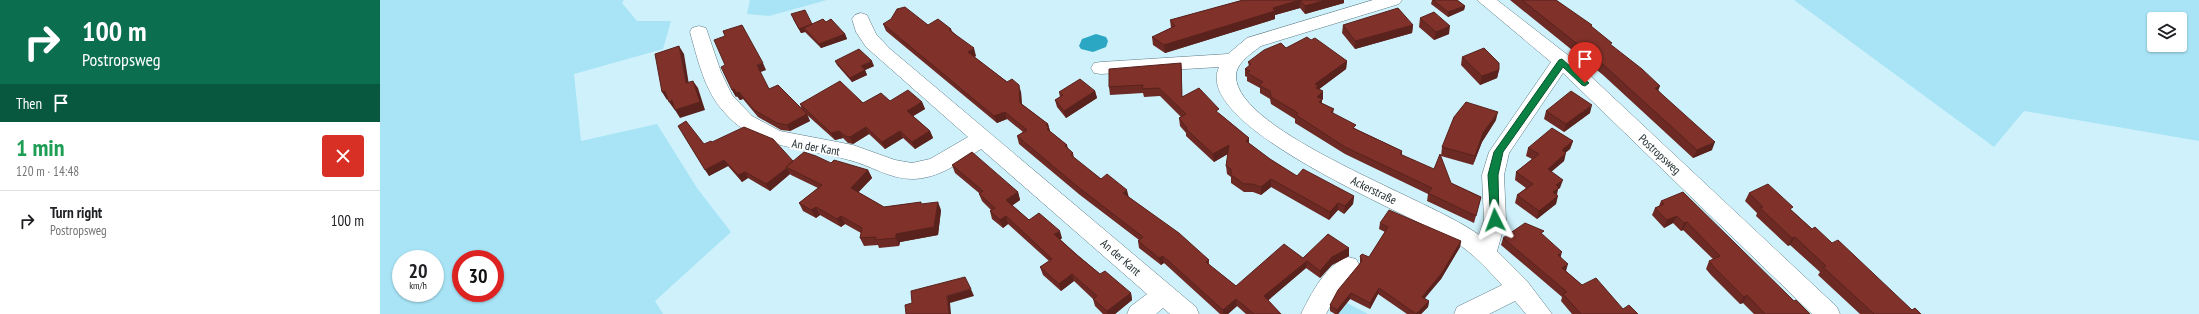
<!DOCTYPE html>
<meta charset="utf-8">
<style>
:root{--surface:#fff;--page:#f2f2f2;--text:#202124;--muted:#757577;--line:#e0e0e0}
body{margin:0;font-family:"PT Sans Narrow",sans-serif;background:var(--page);color:var(--text);height:100vh;display:flex;flex-direction:column;font-size:15px;white-space:nowrap}
*{box-sizing:border-box;margin:0}
p{font-size:13px;color:var(--muted)}
.icon{flex:none;width:22px;height:22px;fill:none;stroke:currentColor;stroke-width:2;stroke-linecap:round;stroke-linejoin:round}
.map{position:relative;flex:1;overflow:hidden}
.side{display:flex;flex-direction:column;background:var(--surface);width:380px}
.side>*{flex:none}
.top-card{background:#0b6e4f;color:#fff;overflow:hidden}
.tools{position:absolute;left:1767px;top:12px;display:grid;gap:8px}
.tools a{display:grid;place-items:center;width:40px;height:40px;border-radius:4px;background:var(--surface);box-shadow:0 1px 3px #0004;font-size:20px}
.speed{position:absolute;left:12px;top:250px;display:flex;gap:8px;font-size:20px;font-weight:700;text-align:center}
.speed>*{display:grid;place-content:center;width:52px;height:52px;border-radius:50%;background:var(--surface);box-shadow:0 1px 3px #0004;line-height:1}
.speed small{font-size:10px;font-weight:400}
.speed .limit{border:6px solid #d22;background:#fff;color:#111}
.pin{position:absolute;display:grid;place-items:center;width:34px;height:34px;color:#fff;margin:-41px -17px;border-radius:50% 50% 50% 0;rotate:-45deg;box-shadow:0 0 4px #0007}
.pin .icon{rotate:45deg}
.me{position:absolute;width:44px;margin:-22px;rotate:357deg;stroke-linejoin:round;filter:drop-shadow(0 0 3px #0008)}
.turn{display:flex;align-items:center;gap:14px;height:84px;padding:0 16px;font-size:18px}
.turn .icon{width:52px;height:52px;stroke-width:2.5}
.turn b{display:block;font-size:28px;line-height:34px}
.then{display:flex;align-items:center;height:38px;padding:0 16px;background:#0003;gap:8px;font-size:15px}
.round{display:grid;place-items:center;flex:none;width:42px;height:42px;border-radius:4px;background:var(--page)}
.summary{display:flex;align-items:center;justify-content:space-between;height:68px;padding:0 16px}
h1{font-size:24px;font-weight:600;line-height:30px;color:#1e9e55}
ul{padding:0;list-style:none}
li{display:flex;align-items:center;gap:12px;height:60px;padding:0 16px;border-top:1px solid var(--line)}
li div{flex:1}
li b{display:block;font-size:15px}
li em{font-style:normal}
main{display:flex;flex:1;min-height:0}
.map>svg:first-child{display:block}
.green{fill:#a8e4f6;fill-rule:evenodd}
.water{fill:#2ba6c3}
.lines{fill:none;stroke-linecap:round;stroke-linejoin:round}
.minor-casing{stroke:#5c7a83;stroke-width:1}
.minor{fill:#fff;fill-rule:evenodd}
.wall{fill:#6d2a24}
.shaded-wall{fill:#59221d}
.building{fill:#7f312a;stroke:#59221d}
.route{fill:#0b8043;stroke:#07532c}
.labels{text-anchor:middle;dominant-baseline:central;stroke-width:4;stroke-linejoin:round;paint-order:stroke}
.street-label{font-size:12px;fill:#1a262a;stroke:#fff}
</style>
<main>
<section class="side">
<div class="top-card">
<div class="turn"><svg class="icon" aria-label="right" viewBox="0 0 24 24"><path d="M7 20v-9h11M14 6l5 5-5 5"/></svg><div><b>100 m</b>Postropsweg</div></div>
<div class="then">Then<svg class="icon" aria-label="arrive" viewBox="0 0 24 24"><path d="M6 21V4h12l-3 4 3 4H6"/></svg></div>
</div>
<div class="summary"><div><h1>1 min</h1><p>120 m · 14:48</p></div><a class="round" style="background:#d93025;color:#fff"><svg class="icon" aria-label="close" viewBox="0 0 24 24"><path d="M6 6l12 12M18 6L6 18"/></svg></a></div>
<ul>
<li><svg class="icon" aria-label="right" viewBox="0 0 24 24"><path d="M7 20v-9h11M14 6l5 5-5 5"/></svg><div><b>Turn right</b><p>Postropsweg</p></div><em>100 m</em></li>
</ul>
</section>
<div class="map">
<svg width="1819" height="314" viewBox="0 0 1819 314">
<rect width="100%" height="100%" fill="#cff1fb"/>
<g class="green">
<path d="M0,0h244l-2,3 15,18h34l-8,28 -89,25 7,67 76,-17 40,64 34,44 -76,69 8,13h-283zM21,259h34v34h-34zM81,259h34v34h-34z"/>
<polygon points="370,0 447,0 389,16 367,14"/>
<path d="M1414,0h405v141l-175,-30 -30,36zM1774,19h26v26h-26z"/>
<polygon points="967,303 988,314 958,314"/>
</g>
<polygon class="water" points="716,34 726,37 728,41 726,47 713,52 701,49 699,46 702,39"/>
<g class="lines">
<defs>
<g id="minor">
<path d="M993,0h29l-3,4 -138,42c-9,7 -25,17 -25,30 0,57 199,125 243,159l5,-15 -2,-45 7,-23 62,-90 -74,-62h20l72,56 268,251 3,7h-28l-249,-241 -54,80 -5,22 2,45 -9,31 30,30 25,33h-26l-11,-13 -26,13h-35l3,-7 45,-22c-14,-15 -29,-32 -47,-43 -39,-26 -264,-114 -236,-175l-118,7 -7,-1 -3,-5 3,-5 7,-1 127,-8 19,-16z"/>
<path d="M481,13l6,2 9,19 13,14 307,259 3,7h-29l-7,-6 -7,6h-29l3,-7 17,-13 -166,-145c-20,13 -43,30 -69,30 -23,0 -42,-14 -63,-19 -44,-13 -93,-10 -125,-48 -20,-22 -26,-52 -34,-80l2,-4 7,-2 7,2 15,44 11,23 20,21 28,15 73,14 42,15 17,3 18,-4 38,-22 -102,-90 -10,-15 -4,-13 3,-4z"/>
<path d="M968,257l8,2 4,7 -24,29 -10,19h-25c10,-20 25,-50 47,-57z"/>
</g>
</defs>
<use href="#minor" class="minor-casing"/>
<use href="#minor" class="minor"/>
</g>
<g class="wall">
<polygon points="863,0 964,0 964,3 925,14 920,8 895,15 895,19 785,53 773,45 772,37 791,28 790,20"/>
<polygon points="1052,0 1077,0 1085,6 1084,10 1068,17 1051,4"/>
<polygon points="1130,0 1176,0 1212,27 1278,90 1332,150 1313,158 1223,75"/>
<polygon points="1040,18 1069,34 1054,40 1039,27"/>
<polygon points="413,19 432,24 446,22 465,34 467,39 441,48 425,32 421,33"/>
<polygon points="503,24 548,25 571,29 572,31 596,56 594,57 641,92 642,104 668,124 670,131 687,145 688,148 693,153 694,158 721,179 749,197 829,260 829,265 856,286 923,258 969,248 969,256 952,265 940,278 926,268 888,300 901,314 866,314 857,306 848,314 840,314 784,263 781,265 759,248 758,241 759,240 700,195 639,144 637,136 643,132 627,119 617,123 506,31"/>
<polygon points="963,25 1033,25 1032,33 975,49 962,33"/>
<polygon points="931,40 967,61 966,69 939,89 943,91 943,99 942,100 942,103 954,109 953,113 976,129 1022,151 1022,155 1071,183 1101,197 1094,223 1047,201 1048,194 965,154 915,123 915,119 891,104 890,99 880,93 880,88 867,81 867,77 865,76 865,69 869,66 868,62 906,48"/>
<polygon points="1082,57 1119,70 1117,78 1100,85 1081,65"/>
<polygon points="455,61 494,66 485,70 487,75 472,82 457,65"/>
<polygon points="801,63 802,96 840,114 869,138 869,143 890,159 917,176 974,196 973,204 964,214 958,210 949,220 891,187 881,195 873,192 864,192 851,183 851,177 847,174 846,166 848,154 834,162 806,136 806,133 800,126 799,118 801,117 780,96 764,97 763,93 730,95 729,87"/>
<polygon points="345,65 386,70 380,72 389,89 422,110 420,104 483,103 510,101 542,102 545,109 533,116 550,131 553,138 535,149 523,138 505,149 489,134 473,144 468,143 463,138 455,140 427,115 430,121 410,131 401,130 378,117 363,99 360,100 357,96 356,97 352,90"/>
<polygon points="715,91 717,98 686,118 677,107 675,100 680,97 679,92"/>
<polygon points="1166,111 1210,113 1184,132 1164,119"/>
<polygon points="1116,120 1102,142 1093,165 1061,156 1062,147"/>
<polygon points="1193,141 1190,149 1185,153 1184,161 1171,172 1180,188 1178,189 1177,195 1176,204 1157,219 1135,203 1137,195 1146,188 1135,180 1136,172 1152,159 1146,156 1148,148"/>
<polygon points="332,142 413,161 451,163 488,170 492,178 478,192 504,207 541,202 541,204 561,210 558,235 520,242 519,246 499,248 498,245 484,246 480,238 481,233 465,224 461,227 440,215 436,218 423,211 419,203 438,188 411,175 410,174 390,191 368,178 362,182 348,166 329,176 324,144"/>
<polygon points="572,165 638,192 640,200 632,205 649,220 682,238 680,240 720,274 751,293 752,300 735,314 723,314 715,306 713,299 694,281 681,291 663,275 660,267 669,261 628,224 623,228 612,219 610,211 611,210 602,201 599,194 599,193 575,173"/>
<polygon points="1369,193 1411,210 1432,229 1452,243 1532,310 1541,314 1480,314 1438,275 1440,272 1410,245 1408,246 1376,216 1377,213 1365,201"/>
<polygon points="1281,201 1414,301 1430,314 1374,314 1363,303 1360,304 1331,275 1326,269 1329,261 1333,259 1303,230 1301,231 1293,223 1284,228 1272,215 1275,208 1279,206"/>
<polygon points="1000,223 1081,241 1080,247 1061,279 1044,298 1049,301 1048,307 1041,314 1027,314 998,294 990,309 970,299 958,314 955,314 950,311 950,305 980,263 980,256 989,257 1005,232 999,229"/>
<polygon points="1163,235 1181,257 1186,271 1202,285 1243,309 1258,314 1192,314 1181,301 1182,297 1121,245 1123,238"/>
</g>
<g class="shaded-wall">
<polygon points="920,0 920,8 895,15 895,19 785,53 784,45 893,8"/>
<polygon points="946,0 964,0 964,3 925,14 925,6"/>
<polygon points="1085,6 1084,10 1068,17 1068,12"/>
<polygon points="432,24 424,28 425,32 421,33 419,29"/>
<polygon points="1033,25 1032,33 975,49 975,41"/>
<polygon points="1070,26 1069,34 1054,40 1056,32"/>
<polygon points="465,34 467,39 441,48 439,44"/>
<polygon points="299,46 304,54 310,91 306,83"/>
<polygon points="594,48 596,56 590,59 588,52"/>
<polygon points="492,61 494,66 483,71 481,66"/>
<polygon points="967,61 966,69 938,90 938,93 935,84"/>
<polygon points="383,63 386,70 380,72 377,65"/>
<polygon points="801,63 802,71 802,105 802,97"/>
<polygon points="485,70 487,75 472,82 470,78"/>
<polygon points="1119,70 1117,78 1100,85 1102,76"/>
<polygon points="313,81 318,88 325,110 300,118 295,110"/>
<polygon points="639,85 641,92 642,111 640,103"/>
<polygon points="1280,86 1277,94 1275,88"/>
<polygon points="354,89 359,92 363,99 360,100 357,96 356,97 352,90"/>
<polygon points="285,91 290,98 287,100 282,92"/>
<polygon points="715,91 717,98 686,118 684,111"/>
<polygon points="943,91 943,99 942,100 941,107 937,97"/>
<polygon points="292,100 297,108 294,109 289,102"/>
<polygon points="542,102 545,109 530,118 527,111"/>
<polygon points="1212,105 1210,113 1184,132 1186,124"/>
<polygon points="625,112 627,119 617,123 614,116"/>
<polygon points="1118,112 1116,120 1102,142 1093,165 1095,156 1103,133"/>
<polygon points="427,114 430,121 410,131 407,125"/>
<polygon points="668,124 671,135 668,137 666,125"/>
<polygon points="486,127 489,134 473,144 470,137"/>
<polygon points="459,131 463,138 455,140 451,133"/>
<polygon points="520,131 523,138 505,149 502,142"/>
<polygon points="550,131 553,138 535,149 532,142"/>
<polygon points="869,138 869,146 866,141"/>
<polygon points="1193,141 1190,149 1179,158 1182,150"/>
<polygon points="1335,142 1332,150 1313,158 1317,150"/>
<polygon points="849,145 849,153 834,162 833,154"/>
<polygon points="1186,153 1184,161 1165,177 1168,169"/>
<polygon points="344,160 348,166 329,176 325,170"/>
<polygon points="407,168 410,174 390,191 386,184"/>
<polygon points="488,170 492,178 475,196 471,188"/>
<polygon points="365,172 368,178 362,182 358,175"/>
<polygon points="891,179 891,187 881,195 881,187"/>
<polygon points="1183,180 1180,188 1178,189 1176,195 1171,200 1176,185"/>
<polygon points="747,190 749,198 743,193"/>
<polygon points="638,192 640,200 629,208 626,200"/>
<polygon points="974,196 973,204 964,214 965,206"/>
<polygon points="1178,196 1176,204 1157,219 1159,211"/>
<polygon points="558,202 561,210 558,235 520,242 519,246 516,238 516,234"/>
<polygon points="958,203 958,210 949,220 950,212"/>
<polygon points="436,207 440,215 436,218 431,210"/>
<polygon points="461,216 465,224 461,227 457,219"/>
<polygon points="626,216 628,224 623,228 620,220"/>
<polygon points="1297,216 1293,223 1284,228 1287,220"/>
<polygon points="1307,222 1303,230 1301,231 1304,223"/>
<polygon points="680,231 682,238 676,242 674,234"/>
<polygon points="1415,237 1410,245 1408,246 1412,238"/>
<polygon points="1081,241 1080,247 1061,279 1041,303 1042,297"/>
<polygon points="969,248 969,256 952,265 940,278 940,271 952,257"/>
<polygon points="1182,252 1180,259 1178,255"/>
<polygon points="783,256 784,263 781,265 779,258"/>
<polygon points="927,261 926,268 884,304 884,296"/>
<polygon points="1188,264 1186,271 1180,275 1182,268"/>
<polygon points="692,274 694,281 681,291 679,284"/>
<polygon points="999,288 998,294 990,309 990,303"/>
<polygon points="591,289 594,296 570,303 571,314 569,314 567,296"/>
<polygon points="751,293 752,300 735,314 727,314 727,311"/>
<polygon points="971,293 970,299 958,314 957,314 957,310"/>
<polygon points="1367,295 1363,303 1360,304 1364,297"/>
<polygon points="856,299 857,306 848,314 843,314 843,310"/>
<polygon points="1049,301 1048,307 1041,314 1036,314"/>
</g>
<g class="building">
<polygon points="863,0 946,0 925,6 920,0 893,8 895,11 784,45 772,37 795,26 790,20"/>
<polygon points="1053,0 1077,0 1085,6 1068,12"/>
<polygon points="1142,0 1176,0 1212,25 1211,26 1232,43 1230,44 1262,69 1280,86 1275,88 1335,142 1317,150 1226,67"/>
<polygon points="525,7 548,25 558,19 571,29 569,30 594,48 588,52 627,82 632,79 639,85 640,103 668,124 666,125 669,128 667,129 687,145 685,146 693,153 691,155 721,179 727,174 747,190 743,193 799,233 829,260 826,262 856,286 904,244 923,258 948,234 969,248 952,257 940,271 927,261 884,296 901,314 874,314 856,299 843,310 783,256 779,258 758,241 763,237 698,187 637,136 647,130 625,112 614,116 503,24 511,19 517,9"/>
<polygon points="1018,8 1033,25 975,41 963,25"/>
<polygon points="425,10 432,24 443,19 446,22 451,19 465,34 439,44 424,28 432,24 419,29 411,14"/>
<polygon points="1054,12 1070,26 1056,32 1040,18"/>
<polygon points="362,25 383,63 377,65 389,89 398,85 427,114 407,125 397,123 374,110 359,92 356,93 354,89 352,90 341,67 345,65 334,40 345,36 343,31"/>
<polygon points="927,37 931,40 935,38 967,61 935,84 938,86 936,88 943,91 937,97 942,99 939,102 954,109 951,112 976,125 973,128 1022,151 1020,154 1054,169 1060,154 1071,183 1101,197 1096,216 1048,193 1052,188 965,147 916,115 918,113 891,97 890,91 879,85 883,82 867,73 870,71 865,69 871,64 868,62 884,50 901,43 906,48"/>
<polygon points="299,46 306,83 313,81 320,102 295,110 292,100 289,102 285,91 282,92 275,54"/>
<polygon points="1104,48 1119,63 1119,70 1102,76 1082,57"/>
<polygon points="479,49 492,61 481,66 485,70 470,78 455,61"/>
<polygon points="801,63 802,97 819,88 839,109 836,111 869,138 866,141 890,159 917,176 923,169 974,196 965,206 958,203 950,212 891,179 881,187 872,184 864,184 851,175 851,169 846,166 849,145 833,154 805,128 807,128 799,118 806,114 779,88 762,89 763,85 729,87 729,69"/>
<polygon points="700,79 715,91 684,111 675,100 683,95 679,92"/>
<polygon points="460,81 483,103 501,93 510,101 528,90 542,102 527,111 550,131 532,142 520,131 502,142 486,127 470,137 465,136 459,131 451,133 420,104"/>
<polygon points="1191,91 1212,105 1186,124 1166,111"/>
<polygon points="1086,102 1118,112 1103,133 1095,156 1062,147 1074,117"/>
<polygon points="306,121 324,144 331,141 332,142 364,127 393,139 413,161 406,167 407,168 386,184 365,172 358,175 344,160 325,170 298,126"/>
<polygon points="1172,128 1193,141 1182,150 1186,153 1168,169 1183,180 1176,185 1179,188 1173,192 1178,196 1159,211 1137,195 1153,184 1136,172 1159,154 1148,148"/>
<polygon points="424,152 436,156 451,163 454,160 488,170 471,188 504,207 541,202 541,204 558,202 554,227 516,234 516,238 495,240 496,237 480,238 482,228 461,216 457,219 436,207 431,210 419,203 442,185 406,167"/>
<polygon points="592,152 638,192 626,200 649,220 659,213 680,231 674,234 698,256 720,274 725,271 751,293 727,311 713,299 717,296 692,274 679,284 660,267 672,259 626,216 620,220 610,211 615,208 599,194 603,191 572,165"/>
<polygon points="1388,184 1413,207 1410,209 1432,229 1435,227 1452,243 1458,240 1532,310 1535,308 1541,314 1494,314 1443,267 1446,266 1415,237 1412,238 1380,208 1383,207 1369,193"/>
<polygon points="1303,192 1414,301 1416,300 1430,314 1385,314 1367,295 1364,297 1335,268 1329,261 1340,256 1307,222 1304,223 1297,216 1287,220 1275,208 1284,204 1281,201"/>
<polygon points="1009,210 1081,241 1062,273 1042,297 1049,301 1036,314 999,288 990,303 971,293 957,310 950,305 958,290 982,261 980,256 982,254 989,257 1008,227 1000,223"/>
<polygon points="1145,223 1164,231 1161,233 1182,252 1178,255 1188,264 1182,268 1202,285 1216,278 1243,309 1249,305 1258,314 1201,314 1183,294 1187,292 1123,238"/>
<polygon points="585,277 591,289 567,296 569,314 526,314 525,305 532,303 531,291"/>
</g>
<polygon class="route" points="1182,59 1209,83 1205,86 1202,85 1183,67 1123,152 1118,175 1119,220 1118,222 1111,222 1108,175 1114,152 1179,60"/>
<g class="labels">
<g class="street-label">
<text transform="translate(436 147) rotate(10)">An der Kant</text>
<text transform="translate(1280 154) rotate(43)">Postropsweg</text>
<text transform="translate(994 190) rotate(26)">Ackerstraße</text>
<text transform="translate(741 257) rotate(41)">An der Kant</text>
</g>
</g>
</svg>
<div class="tools">
<a><svg class="icon" aria-label="layers" viewBox="0 0 24 24"><path d="M12 4l9 5-9 5-9-5zM3 14l9 5 9-5"/></svg></a>
</div>
<div class="speed"><div>20<small>km/h</small></div><div class="limit">30</div></div>
<div class="pin" style="left:1205px;top:83px;background:#d93025"><svg class="icon" aria-label="arrive" viewBox="0 0 24 24"><path d="M6 21V4h12l-3 4 3 4H6"/></svg></div>
<svg class="me" style="left:1115px;top:220px" viewBox="-20 -20 40 40"><path d="M0-17L14 15 0 8-14 15z" fill="#0b8043" stroke="#fff" stroke-width="4"/></svg>
</div>
</main>
